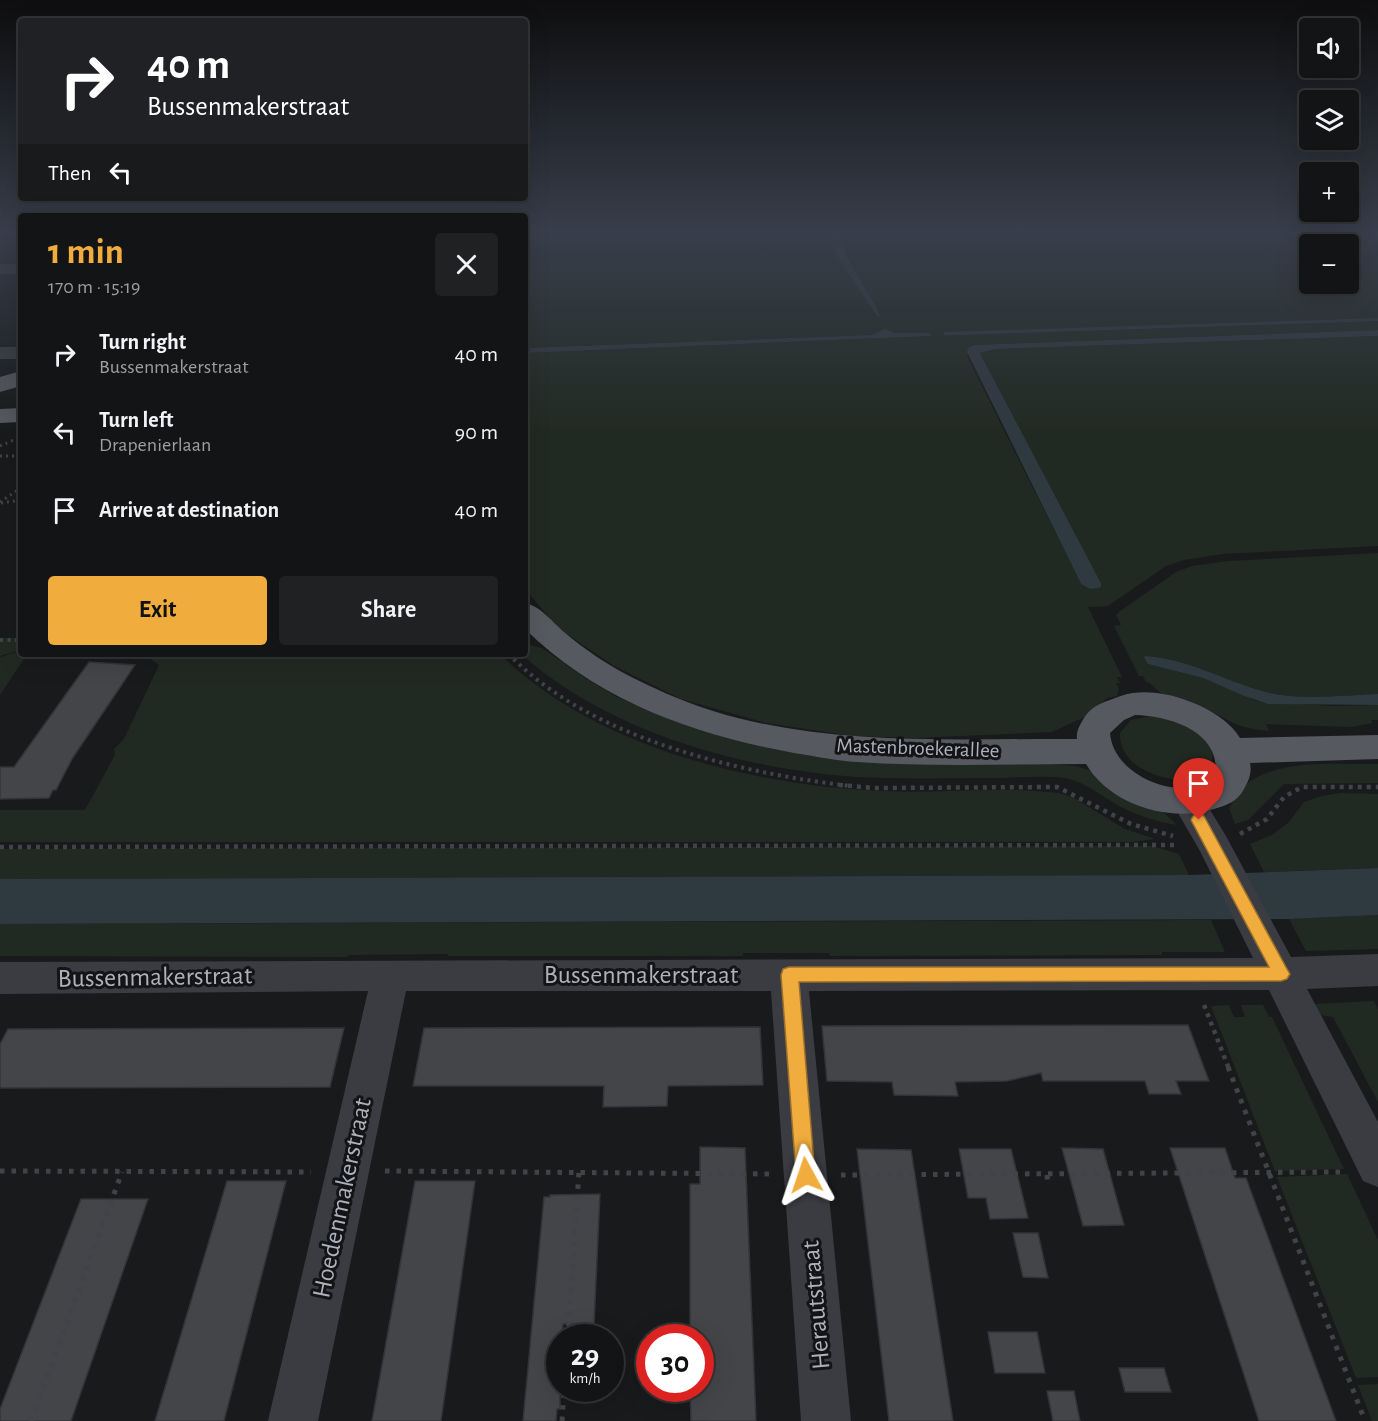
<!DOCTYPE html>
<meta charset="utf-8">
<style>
:root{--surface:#131415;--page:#202122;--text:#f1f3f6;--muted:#9d9ea0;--line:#323334;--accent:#f0ac3d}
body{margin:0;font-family:"Alegreya Sans",sans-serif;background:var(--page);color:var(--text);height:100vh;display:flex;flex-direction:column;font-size:22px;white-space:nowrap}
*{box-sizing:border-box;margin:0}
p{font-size:20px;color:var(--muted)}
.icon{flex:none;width:33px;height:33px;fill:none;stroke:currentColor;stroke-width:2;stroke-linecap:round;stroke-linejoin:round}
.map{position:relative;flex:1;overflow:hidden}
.sheet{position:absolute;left:18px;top:213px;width:510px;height:444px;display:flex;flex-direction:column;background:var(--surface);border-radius:6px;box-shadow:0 6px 24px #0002,0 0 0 2px var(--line)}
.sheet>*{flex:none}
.top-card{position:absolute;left:18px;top:18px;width:510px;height:183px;border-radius:6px;box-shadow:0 6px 24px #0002,0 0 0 2px var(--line);background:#202124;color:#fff;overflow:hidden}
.controls{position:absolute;left:1299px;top:18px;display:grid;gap:12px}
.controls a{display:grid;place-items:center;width:60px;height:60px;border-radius:6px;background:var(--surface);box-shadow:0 6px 24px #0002,0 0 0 2px var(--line);font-size:30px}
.speed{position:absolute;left:546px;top:1324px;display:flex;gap:12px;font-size:30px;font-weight:700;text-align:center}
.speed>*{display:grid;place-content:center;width:78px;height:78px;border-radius:50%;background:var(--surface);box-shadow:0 6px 24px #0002,0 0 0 2px var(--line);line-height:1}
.speed small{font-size:15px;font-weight:400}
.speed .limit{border:9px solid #d22;background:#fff;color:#111}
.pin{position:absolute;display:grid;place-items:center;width:51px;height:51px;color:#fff;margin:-62px -26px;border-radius:50% 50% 50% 0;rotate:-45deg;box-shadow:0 0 6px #0007}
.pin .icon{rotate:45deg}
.me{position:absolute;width:66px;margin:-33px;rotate:355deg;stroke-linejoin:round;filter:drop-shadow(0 0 4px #0008)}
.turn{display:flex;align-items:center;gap:21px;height:126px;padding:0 30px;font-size:27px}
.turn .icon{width:78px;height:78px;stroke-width:2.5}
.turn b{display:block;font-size:42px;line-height:51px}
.then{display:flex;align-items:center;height:57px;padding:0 30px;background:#0003;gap:12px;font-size:22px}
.round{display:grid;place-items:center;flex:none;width:63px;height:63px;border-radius:6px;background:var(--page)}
.overview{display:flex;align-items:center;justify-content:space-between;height:102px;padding:0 30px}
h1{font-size:36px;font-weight:700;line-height:45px;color:var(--accent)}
.cta{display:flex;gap:12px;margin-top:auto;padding:12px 30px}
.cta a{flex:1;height:69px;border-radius:6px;background:var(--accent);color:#111;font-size:24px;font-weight:700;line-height:69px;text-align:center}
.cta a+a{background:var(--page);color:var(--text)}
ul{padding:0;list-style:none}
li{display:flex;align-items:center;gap:18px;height:78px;padding:0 30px}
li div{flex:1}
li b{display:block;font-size:22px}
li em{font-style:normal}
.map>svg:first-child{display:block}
.green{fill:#212a22;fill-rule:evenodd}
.water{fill:#2f3940}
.building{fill:#434549;stroke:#333438;stroke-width:1.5}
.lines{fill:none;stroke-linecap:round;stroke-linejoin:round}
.path-far3{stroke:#404348;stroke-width:3;stroke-dasharray:2 4;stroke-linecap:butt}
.path-far2{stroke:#404348;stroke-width:4;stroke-dasharray:3 4.5;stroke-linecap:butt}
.path-far1{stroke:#404348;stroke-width:4.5;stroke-dasharray:4 5;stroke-linecap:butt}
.path{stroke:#404348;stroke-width:5;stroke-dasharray:4.5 7;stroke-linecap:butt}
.minor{fill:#3a3c41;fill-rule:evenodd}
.major{fill:#575960;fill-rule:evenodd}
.route{fill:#f0ac3d;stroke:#9c7028;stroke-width:1.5}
.labels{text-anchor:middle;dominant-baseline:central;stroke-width:6;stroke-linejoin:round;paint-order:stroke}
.street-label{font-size:21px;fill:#acb1bb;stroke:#141417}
.near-street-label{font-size:26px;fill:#acb1bb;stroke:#141417}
</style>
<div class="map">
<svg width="1378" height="1421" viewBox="0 0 1378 1421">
<rect width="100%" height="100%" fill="#191a1c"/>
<g class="green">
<path d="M525,233h303l11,26 36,54 6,2c-8,-17 -43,-69 -40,-82h537v85l-435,15 21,2 414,-14v9l-404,15 -7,11 114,228 4,4 16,-1v-4l-121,-230 16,-4 382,-13v210l-155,8 -39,6 -18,6 -58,40 -20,1 34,70h-5l3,6h-4l3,6 -2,7 -10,2 -22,19 -33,15 -137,6 -62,-2 -87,-13 -85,-24 -67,-33 -56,-38 -33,-39v-236l406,-17 -2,-3h-35l-10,-3 -13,5 -346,13zM1310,244h38v40h-38z"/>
<path d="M1378,553v141c-34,1 -80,7 -112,-2 -41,-11 -77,-33 -120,-36l2,8 55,14 53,23 74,5 48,-1v15h-7l1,3 -20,4 -86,-3 3,7c-39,-3 -45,-16 -77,-29 -9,-4 -19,-4 -28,-7 -7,-3 -11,-12 -18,-13l-3,-6h-4l-25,-50 7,-1 -5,-10 3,-3 57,-40 16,-6 36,-5z"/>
<polygon points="0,638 21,638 21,650 0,656"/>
<path d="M525,644l17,4 43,30 32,19 55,23 58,18 345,28c30,7 81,36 102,59 -19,-3 -39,-9 -56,-18 -18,-10 -34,-24 -55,-29 -21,-2 -43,-1 -64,0 -39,0 -79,1 -118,0 -123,-3 -270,-41 -363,-124h4z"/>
<polygon points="21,651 21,654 27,654 0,695 0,657"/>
<path d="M120,654h380c94,93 254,132 382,137 59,3 119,-5 177,2l15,5 51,31 30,10 -24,3h-1131v-32h85l30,-55 -1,-6 10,-10 35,-74 -13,-9z"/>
<path d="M1151,716c20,1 73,20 59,49 -12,25 -54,13 -71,2 -12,-8 -20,-20 -19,-34l11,-13z"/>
<path d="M1378,764v19l-94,1 -36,36 -13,4 -6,-16c5,-7 10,-18 16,-23 36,-28 90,-20 133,-21z"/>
<polygon points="1340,793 1378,794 1378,868 1264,872 1250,844 1272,835 1289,822 1304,802 1322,796"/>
<polygon points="1152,846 1179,854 1189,875 0,879 0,849"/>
<polygon points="1378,915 1378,949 1306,951 1289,919"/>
<polygon points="1211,920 1225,952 1162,952 1162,955 830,956 829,953 743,953 743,956 448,956 448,954 349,955 348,957 0,956 0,924"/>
<polygon points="1374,1001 1378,1009 1378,1102 1333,1017 1320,1015 1315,1004"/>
<polygon points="1229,1005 1234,1017 1245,1017 1241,1005 1263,1005 1269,1017 1272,1017 1344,1169 1275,1171 1211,1006"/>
<polygon points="1347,1174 1378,1240 1378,1377 1356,1378 1277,1177"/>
<polygon points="1378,1384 1378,1421 1372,1421 1358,1385"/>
</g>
<g class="water">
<path d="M828,233h13c-4,17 33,63 40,85l-6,-5 -36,-54z"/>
<polygon points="1378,318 1378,321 964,335 944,335 943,332"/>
<polygon points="885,329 894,333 929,333 931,336 525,353 525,348 871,335"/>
<path d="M1378,330v6l-382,13 -16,4 121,230v4c-8,3 -14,2 -20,-3l-114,-232 1,-4 6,-3z"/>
<path d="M1146,656c43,3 79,25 120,36 32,9 79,3 112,2v11l-110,-1 -24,-8 -41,-18 -55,-14 -4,-7z"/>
<polygon points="1378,868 1378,915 1289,919 0,924 0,879 1189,875"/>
</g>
<g class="building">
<polygon points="89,662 135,665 72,759 56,790 53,790 49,798 0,799 0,767 14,767"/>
<polygon points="1188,1025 1209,1081 1176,1081 1181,1094 1149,1094 1145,1081 1043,1081 1041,1073 1007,1081 955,1082 958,1096 894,1095 892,1082 827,1081 822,1026"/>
<polygon points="760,1027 763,1085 668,1086 667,1106 603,1107 604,1086 413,1086 424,1028"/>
<polygon points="344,1028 330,1087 0,1088 0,1044 8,1029"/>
<polygon points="700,1147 745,1148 756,1421 691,1421 690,1389 700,1389 700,1338 690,1338 690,1184 700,1184"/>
<polygon points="1062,1148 1103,1149 1124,1225 1083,1226"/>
<polygon points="1170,1148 1225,1148 1235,1178 1246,1178 1336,1421 1259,1421"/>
<polygon points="857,1149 911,1150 953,1421 889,1421"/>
<polygon points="959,1149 1011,1149 1028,1218 990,1219 986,1198 968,1198"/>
<polygon points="227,1181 286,1181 224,1421 155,1421"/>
<polygon points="415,1181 475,1181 441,1421 372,1421"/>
<polygon points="600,1194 594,1324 563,1324 562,1338 560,1338 560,1409 557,1409 556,1421 523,1421 544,1197 550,1197 550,1195"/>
<polygon points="81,1199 148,1199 71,1421 0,1421 0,1409"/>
<polygon points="1013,1233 1038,1233 1048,1278 1023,1277"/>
<polygon points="988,1332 1037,1332 1045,1373 995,1373"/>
<polygon points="1119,1368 1164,1368 1171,1392 1125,1392"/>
<polygon points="1047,1391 1074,1391 1080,1421 1053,1421"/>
</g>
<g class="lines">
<g class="path-far3">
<polyline points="0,446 16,439"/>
<polyline points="0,456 21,456"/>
<polyline points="0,502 21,488"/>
<polyline points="1,503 21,500"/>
</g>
<g class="path-far2">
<polyline points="0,640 21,640"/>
<path d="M508,654c10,9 20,19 31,27 82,64 210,93 311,105"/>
</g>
<g class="path-far1">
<polyline points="839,785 874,788 1057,787 1131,824 1173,836"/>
<polyline points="1240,834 1267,819 1284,797 1302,787 1378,787"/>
<polyline points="0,847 1178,845"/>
<polyline points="1204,1005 1229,1069"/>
</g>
<g class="path">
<polyline points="1228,1067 1365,1421"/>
<polyline points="0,1171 311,1172"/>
<polyline points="385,1171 770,1174"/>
<polyline points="841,1175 1343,1172"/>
<polyline points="1047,1175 1048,1184"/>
<polyline points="568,1338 579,1171"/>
<polyline points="31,1421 122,1172"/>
<polyline points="562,1421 564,1389"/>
</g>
<g class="minor">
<rect x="0" y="264" width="21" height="10"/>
<rect x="0" y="347" width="21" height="12"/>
<polygon points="1187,789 1199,792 1226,836 1291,957 1378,954 1378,986 1307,989 1378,1122 1378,1187 1363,1181 1269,990 809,991 851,1421 801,1421 771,991 406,991 318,1421 268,1421 368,991 0,994 0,962 1253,958 1200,851 1171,801 1175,792"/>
</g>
<g class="major">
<polygon points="21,371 21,386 0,392 0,377"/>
<polygon points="21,408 21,422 0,423 0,409"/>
<path d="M525,603c17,4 26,18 39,29 10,9 22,17 33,25 21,14 44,25 68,36 129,57 274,45 412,46 -1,-8 3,-14 7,-21 6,-10 16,-15 26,-18 8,-3 15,-6 23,-7 34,-5 89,15 107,45l138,-3v24l-128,4c2,10 -1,17 -6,26 -7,13 -17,16 -30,20 -44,14 -104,-4 -128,-45 -76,0 -153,3 -229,-2 -21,-1 -42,-6 -63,-9 -99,-18 -196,-52 -269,-124zM1135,715c36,1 88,17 80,63 -34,26 -102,-2 -105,-45l14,-13z"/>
</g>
</g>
<linearGradient id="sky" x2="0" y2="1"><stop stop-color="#0e0e0f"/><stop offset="0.54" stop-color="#383e4b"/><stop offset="1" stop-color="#383e4b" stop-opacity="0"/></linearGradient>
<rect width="1378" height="432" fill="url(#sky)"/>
<polygon class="route" points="1199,814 1204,816 1287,969 1290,974 1287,979 1281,981 799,982 815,1175 812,1182 806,1184 799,1182 796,1175 781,975 783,969 789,967 1269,967 1191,820 1193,816"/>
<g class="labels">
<g class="street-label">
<text transform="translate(918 748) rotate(2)">Mastenbroekerallee</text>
</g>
<g class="near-street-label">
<text x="641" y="975">Bussenmakerstraat</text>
<text transform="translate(155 977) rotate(-1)">Bussenmakerstraat</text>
<text transform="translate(342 1198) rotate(-78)">Hoedenmakerstraat</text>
<text transform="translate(816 1305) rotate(-95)">Herautstraat</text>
</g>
</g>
</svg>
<div class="controls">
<a><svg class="icon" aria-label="sound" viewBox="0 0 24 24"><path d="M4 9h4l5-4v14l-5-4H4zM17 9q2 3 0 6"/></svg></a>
<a><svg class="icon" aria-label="layers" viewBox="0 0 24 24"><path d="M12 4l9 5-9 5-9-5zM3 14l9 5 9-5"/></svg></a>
<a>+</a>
<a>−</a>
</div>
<div class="speed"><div>29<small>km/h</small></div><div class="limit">30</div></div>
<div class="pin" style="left:1199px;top:820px;background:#d93025"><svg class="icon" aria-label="arrive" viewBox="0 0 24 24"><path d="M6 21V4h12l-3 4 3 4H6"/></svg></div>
<svg class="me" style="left:806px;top:1175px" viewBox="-20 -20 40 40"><path d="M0-17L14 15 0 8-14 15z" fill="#f0ac3d" stroke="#fff" stroke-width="4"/></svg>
<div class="top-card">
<div class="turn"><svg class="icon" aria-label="right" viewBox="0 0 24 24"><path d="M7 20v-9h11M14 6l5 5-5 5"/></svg><div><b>40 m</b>Bussenmakerstraat</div></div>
<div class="then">Then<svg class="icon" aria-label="left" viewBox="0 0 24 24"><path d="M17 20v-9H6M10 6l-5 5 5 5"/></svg></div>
</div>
<section class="sheet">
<div class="overview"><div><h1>1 min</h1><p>170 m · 15:19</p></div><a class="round"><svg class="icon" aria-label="close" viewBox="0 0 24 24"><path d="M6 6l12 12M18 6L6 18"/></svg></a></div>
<ul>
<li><svg class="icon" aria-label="right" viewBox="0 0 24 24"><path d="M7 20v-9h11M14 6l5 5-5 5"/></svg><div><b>Turn right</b><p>Bussenmakerstraat</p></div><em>40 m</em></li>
<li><svg class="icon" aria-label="left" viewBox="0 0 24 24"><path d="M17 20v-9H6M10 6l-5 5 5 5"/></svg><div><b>Turn left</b><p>Drapenierlaan</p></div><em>90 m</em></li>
<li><svg class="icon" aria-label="arrive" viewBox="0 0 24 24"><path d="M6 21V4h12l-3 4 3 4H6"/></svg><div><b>Arrive at destination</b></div><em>40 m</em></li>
</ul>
<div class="cta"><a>Exit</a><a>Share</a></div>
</section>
</div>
